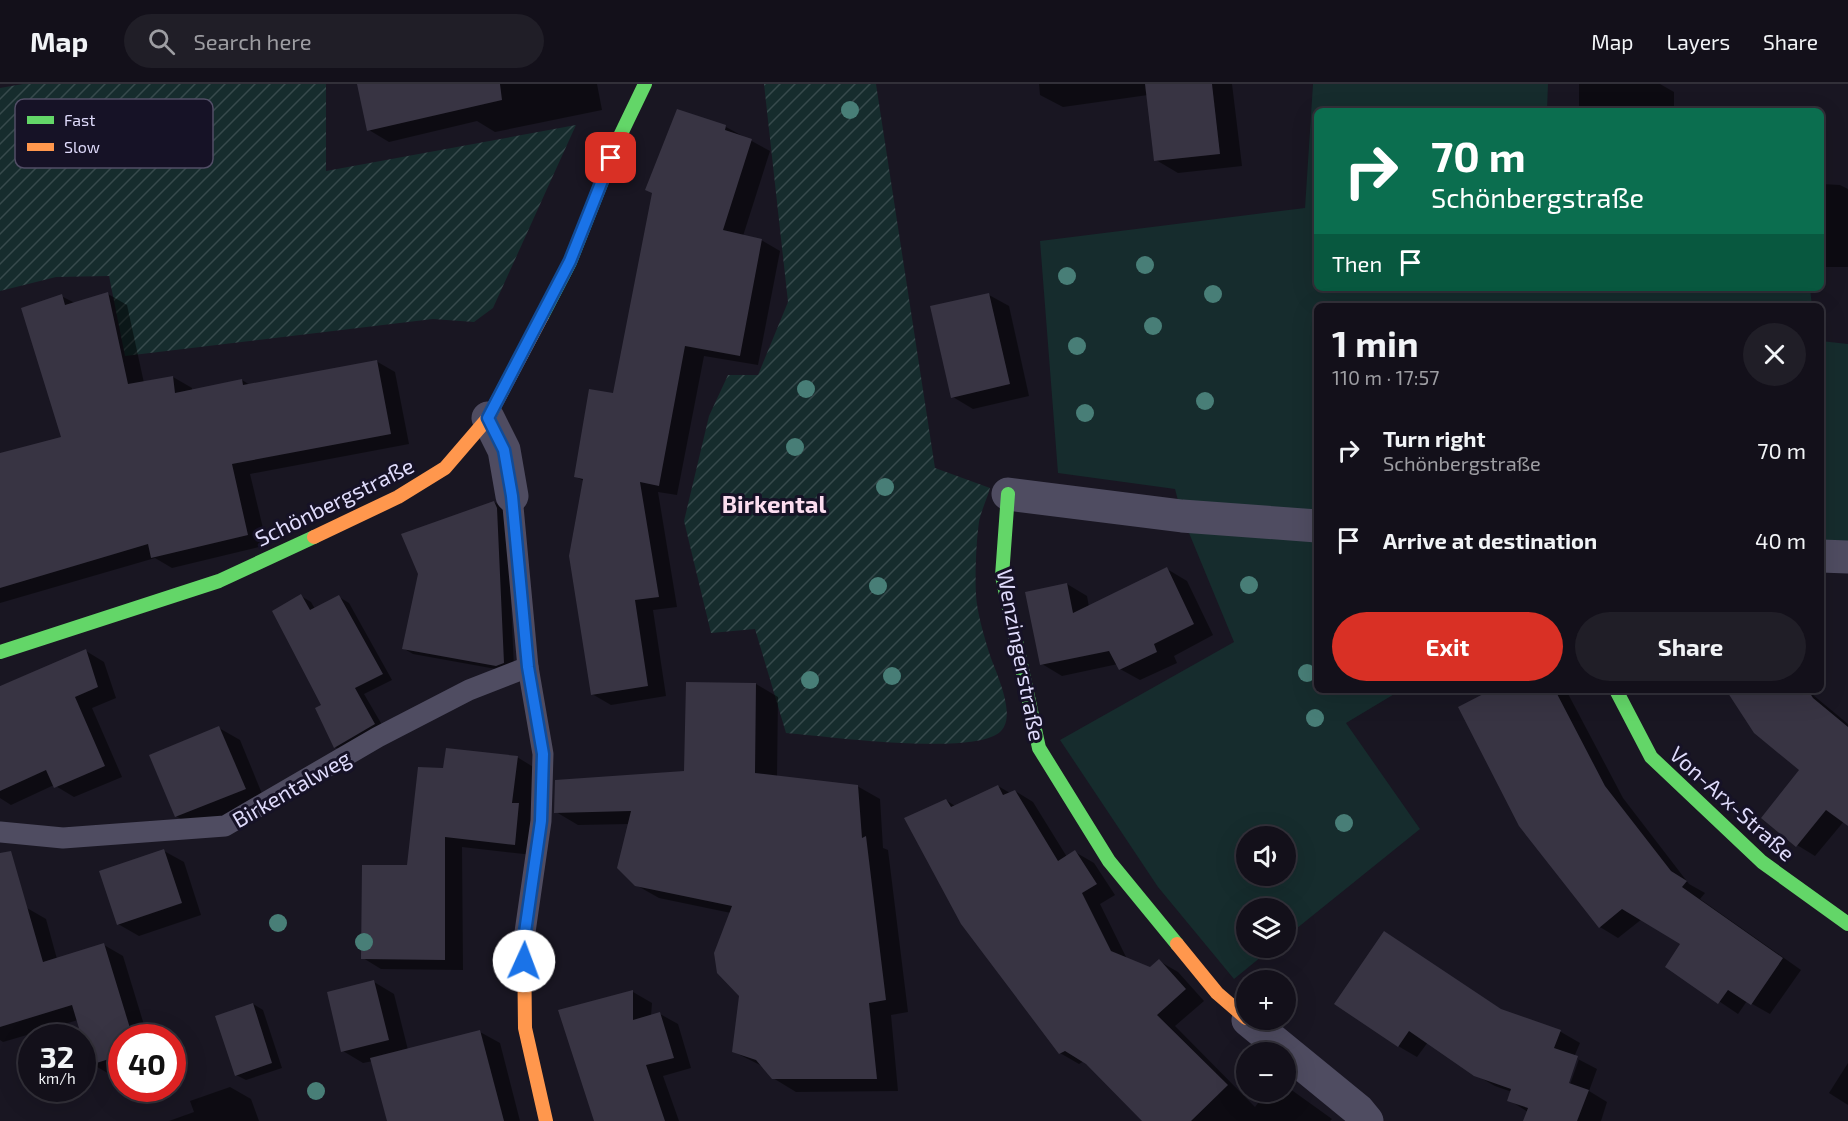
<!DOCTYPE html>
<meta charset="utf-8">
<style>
:root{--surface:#13101a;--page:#201e27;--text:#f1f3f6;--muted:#9d9da2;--line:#323039;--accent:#d93025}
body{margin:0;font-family:"Exo 2",sans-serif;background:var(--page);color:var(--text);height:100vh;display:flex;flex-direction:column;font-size:22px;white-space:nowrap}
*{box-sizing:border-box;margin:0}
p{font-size:20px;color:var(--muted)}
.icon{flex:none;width:33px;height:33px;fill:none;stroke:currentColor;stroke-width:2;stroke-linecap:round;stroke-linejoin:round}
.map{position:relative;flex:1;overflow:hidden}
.panel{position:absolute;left:1314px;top:219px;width:510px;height:390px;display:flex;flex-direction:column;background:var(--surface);border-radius:9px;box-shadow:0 6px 24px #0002,0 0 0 2px var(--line)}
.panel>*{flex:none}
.hud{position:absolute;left:1314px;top:24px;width:510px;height:183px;border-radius:9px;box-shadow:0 6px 24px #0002,0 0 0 2px var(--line);background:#0b6e4f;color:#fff;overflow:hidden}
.tools{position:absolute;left:1236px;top:742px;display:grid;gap:12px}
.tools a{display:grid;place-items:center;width:60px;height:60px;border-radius:50%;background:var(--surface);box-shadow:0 6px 24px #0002,0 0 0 2px var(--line);font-size:30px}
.speed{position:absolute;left:18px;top:940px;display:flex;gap:12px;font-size:30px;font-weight:700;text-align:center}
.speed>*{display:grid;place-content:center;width:78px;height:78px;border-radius:50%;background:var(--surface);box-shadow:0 6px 24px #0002,0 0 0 2px var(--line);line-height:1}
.speed small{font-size:15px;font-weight:400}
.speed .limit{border:9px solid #d22;background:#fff;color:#111}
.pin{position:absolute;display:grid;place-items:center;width:51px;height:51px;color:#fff;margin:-26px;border-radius:12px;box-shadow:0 3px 9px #0006}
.me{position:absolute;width:66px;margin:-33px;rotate:2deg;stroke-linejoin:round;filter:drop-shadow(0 0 4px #0008)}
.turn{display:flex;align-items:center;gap:21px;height:126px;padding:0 18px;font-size:27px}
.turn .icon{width:78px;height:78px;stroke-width:2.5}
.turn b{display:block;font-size:42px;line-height:51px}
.then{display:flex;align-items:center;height:57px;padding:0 18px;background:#0003;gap:12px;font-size:22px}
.round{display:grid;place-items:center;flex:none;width:63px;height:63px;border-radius:32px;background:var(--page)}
.head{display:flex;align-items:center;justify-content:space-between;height:102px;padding:0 18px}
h1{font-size:36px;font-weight:700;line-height:45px}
.action{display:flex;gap:12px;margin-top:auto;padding:12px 18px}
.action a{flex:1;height:69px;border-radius:36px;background:var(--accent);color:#fff;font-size:24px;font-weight:700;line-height:69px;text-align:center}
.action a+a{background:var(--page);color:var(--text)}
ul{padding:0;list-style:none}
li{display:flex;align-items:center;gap:18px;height:90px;padding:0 18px}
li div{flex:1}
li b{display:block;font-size:22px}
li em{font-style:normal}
header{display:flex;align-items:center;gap:36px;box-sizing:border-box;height:84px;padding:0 30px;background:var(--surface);border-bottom:2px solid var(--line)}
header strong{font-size:28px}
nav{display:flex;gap:33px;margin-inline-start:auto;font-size:21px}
.search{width:420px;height:54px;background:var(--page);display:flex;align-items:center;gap:15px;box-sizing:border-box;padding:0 21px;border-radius:33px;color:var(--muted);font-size:22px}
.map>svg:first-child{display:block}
.grass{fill:#162c2d;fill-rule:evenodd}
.garden{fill:url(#garden-furrows)}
.shadow{fill:#0007;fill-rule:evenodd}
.building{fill:#383443}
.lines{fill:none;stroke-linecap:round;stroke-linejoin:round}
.lane{stroke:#4f4c61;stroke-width:21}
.street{stroke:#4f4c61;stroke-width:33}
.fast{stroke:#63d668;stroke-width:14}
.slow{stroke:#ff974d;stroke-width:14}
.tree{fill:#487e77}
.route-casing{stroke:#114b97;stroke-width:15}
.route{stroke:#1a73e8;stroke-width:10}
.labels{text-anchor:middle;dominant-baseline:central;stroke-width:6;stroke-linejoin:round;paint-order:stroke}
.street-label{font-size:22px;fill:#dfdbfb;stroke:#161226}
.neighbourhood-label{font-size:24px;font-weight:bold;fill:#fbddef;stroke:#161226}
.key{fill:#161226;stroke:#524e66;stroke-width:1.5}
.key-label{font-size:16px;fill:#dfdbfb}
</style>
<header>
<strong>Map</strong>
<div class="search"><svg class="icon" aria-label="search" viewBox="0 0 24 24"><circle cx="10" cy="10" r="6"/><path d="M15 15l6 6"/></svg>Search here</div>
<nav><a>Map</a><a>Layers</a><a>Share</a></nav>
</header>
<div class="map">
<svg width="1848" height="1037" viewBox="0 0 1848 1037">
<defs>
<pattern id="garden-furrows" width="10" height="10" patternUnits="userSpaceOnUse" patternTransform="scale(1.5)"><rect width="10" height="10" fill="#162c2d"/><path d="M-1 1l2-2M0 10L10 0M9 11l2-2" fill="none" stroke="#374a4c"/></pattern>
</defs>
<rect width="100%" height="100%" fill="#191622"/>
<g class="grass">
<path d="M1313,0h235l-1,27h-230v177h493l2,18h-495v384h84l-55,33 74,106 -134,108v-28h-40v39h26l-38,31 -76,-92 -98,-147 174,-98 -52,-126 -7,-27 -117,-16 -18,-232 265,-33zM1246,753h40v39h-40z"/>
<polygon points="1821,257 1848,260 1848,460 1821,460"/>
</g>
<g class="garden">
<polygon points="23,0 326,0 326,87 576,41 493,224 474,238 433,235 125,272 109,192 56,193 0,207 0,4"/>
<path d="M764,0h112l59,384 55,20c-3,11 -9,23 -11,34 -3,21 -4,52 -3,73 1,17 7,37 12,54 5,19 30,64 13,82 -24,26 -176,5 -215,2l-31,-104 -44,4 -27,-112 25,-105 19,-41h30l30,-73z"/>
</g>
<g class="shadow">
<polygon points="359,0 597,0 602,26 495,48 477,37 389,58 369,46"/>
<polygon points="1039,0 1232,0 1242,82 1178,89 1156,76 1148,11 1063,23 1040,11"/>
<polygon points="1579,0 1660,0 1674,8 1674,27 1579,27"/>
<polygon points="726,43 770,67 743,152 761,156 780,167 758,281 704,272 677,411 658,408 677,523 653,526 666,612 611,621 592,610 584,397 576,393 614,311"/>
<polygon points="1821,100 1840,101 1848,105 1848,183 1821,183"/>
<polygon points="108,210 127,221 144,299 173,293 192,304 192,307 242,296 250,301 376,277 395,288 409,360 250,390 267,461 172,484 155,474 0,519 0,370 63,354 61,212 75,219"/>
<polygon points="989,211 1009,222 1029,312 973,325 953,313"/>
<polygon points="494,418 504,424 507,431 514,584 507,587 413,570 403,564"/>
<polygon points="1167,485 1187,497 1213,551 1174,572 1177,579 1140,596 1120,585 1118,580 1062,592 1042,580 1067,500 1087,512 1089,523"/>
<polygon points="301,512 311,518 315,525 339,513 349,519 392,596 364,610 385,646 345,669 335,663 323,621"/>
<polygon points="86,567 104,578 116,614 92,624 122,693 74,713 54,701 11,721 0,714 0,602"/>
<polygon points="756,600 778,613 777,693 857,702 880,715 883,764 888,766 908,928 891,931 898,1007 796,1008 773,994 764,983 734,968 741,912 731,829 659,814 636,801 629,740 578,741 556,728 686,688"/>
<polygon points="1494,606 1566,606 1623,714 1689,800 1705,809 1700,815 1801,886 1770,930 1747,917 1738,930 1667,882 1683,859 1642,835 1618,854 1600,843"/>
<polygon points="1728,606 1807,606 1848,640 1848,738 1845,736 1815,772 1797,761 1801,686"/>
<polygon points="219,644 240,656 265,717 196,744 176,732"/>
<polygon points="517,673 535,684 531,728 537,731 533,771 462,763 463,886 381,885 363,874 408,782 445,686"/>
<polygon points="998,702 1010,709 1015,707 1033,718 1067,773 1075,768 1094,779 1115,811 1100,820 1127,875 1151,884 1159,877 1178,888 1204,917 1175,942 1255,1023 1266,1008 1286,1008 1286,1002 1332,1035 1330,1037 1144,1037 1084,977 1079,980 1060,969 946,716 955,722"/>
<polygon points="164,767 184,778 201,831 139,852 118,840"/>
<polygon points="0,772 27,824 46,835 57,875 104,861 123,872 148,954 122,954 122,988 111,991 92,980 78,936 3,958 0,956"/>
<path d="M1384,849l122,80 55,19 19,11 -6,14 23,12 -8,22 18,11 -6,19h-76l3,-9 -19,-12 3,-8 -17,-6 -21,-12 -46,-32 -11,15 -19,-11zM1576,975h3l-11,31 -3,-1z"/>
<polygon points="374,898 394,910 408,966 480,948 500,959 520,1037 388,1037 373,977 363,979 343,967"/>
<polygon points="633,908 652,919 651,932 660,930 678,940 691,984 663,992 679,1037 595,1037 560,927"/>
<polygon points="253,920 263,926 282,984 246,996 236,991"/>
<polygon points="1848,979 1848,1021 1829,1009"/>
<polygon points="230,1003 251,1015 259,1037 169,1037 194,1028 190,1017"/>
</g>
<g class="building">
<polygon points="357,0 500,0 502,16 367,47"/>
<polygon points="1145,0 1212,0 1220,70 1154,77"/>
<polygon points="677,25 726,41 725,46 752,55 723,146 762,155 740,272 685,262 659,402 640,398 659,513 635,516 648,602 591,611 569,472 583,395 574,393 589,305 613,309 652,109 645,106"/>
<polygon points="108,208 128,300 173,292 175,309 242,295 243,301 377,276 391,350 232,380 248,451 151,474 148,460 0,504 0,369 61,353 21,224 62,210 65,221"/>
<polygon points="989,209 1010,300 951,314 930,222"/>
<polygon points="494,417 497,424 504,579 496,582 402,565 418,490 401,450"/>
<polygon points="1167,483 1194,540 1154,560 1157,568 1119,586 1109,567 1040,581 1025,508 1067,499 1073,529"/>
<polygon points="301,510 310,526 339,511 383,590 355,604 375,640 334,664 315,624 321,621 272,527"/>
<polygon points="86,565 98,603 75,613 105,682 54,704 46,686 0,707 0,602"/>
<polygon points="686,598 756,599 755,689 858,701 862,754 866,752 886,916 869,919 877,995 772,995 756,976 732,968 739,912 717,889 714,869 732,822 635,802 617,784 631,727 554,729 555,696 684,687"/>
<polygon points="1491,606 1555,606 1605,702 1671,787 1687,797 1682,803 1783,874 1751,921 1728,906 1718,920 1665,883 1680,860 1622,825 1599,844 1519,742 1458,623"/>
<polygon points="1726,606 1808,606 1813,614 1848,643 1848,742 1826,726 1796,763 1761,734 1799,686 1754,649"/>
<polygon points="219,642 246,705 175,733 149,671"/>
<polygon points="446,664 518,672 512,719 519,719 515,761 445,753 445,876 361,875 362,781 407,781 418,683 443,684"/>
<polygon points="998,701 1003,711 1015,706 1058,777 1075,766 1097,800 1082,809 1111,867 1150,883 1159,875 1186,905 1157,931 1228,1001 1191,1037 1142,1037 1086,980 1065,967 1059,970 961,840 904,734 946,715 951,723"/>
<polygon points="164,765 182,819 117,841 99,787"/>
<polygon points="11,767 43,878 104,859 133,954 122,954 122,971 90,981 72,921 0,943 0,769"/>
<polygon points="1384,847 1501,925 1561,946 1554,964 1578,972 1569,999 1589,1006 1577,1037 1523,1037 1528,1024 1507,1017 1511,1005 1474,992 1409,947 1398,963 1334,920"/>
<polygon points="374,896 389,956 341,968 327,908"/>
<polygon points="633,906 633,936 660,928 674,974 646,981 665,1037 594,1037 558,926"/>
<polygon points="253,919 272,979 235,992 215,932"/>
<polygon points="480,946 504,1037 387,1037 370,974"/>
</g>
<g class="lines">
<g class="lane">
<polyline points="512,412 528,583 543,670 541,737 524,855"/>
<polyline points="0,748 63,754 225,742 378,653 469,606 528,583"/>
</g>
<g class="street">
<polyline points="488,334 504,366 512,412"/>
<polyline points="1008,410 1182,432 1317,442"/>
<polyline points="1821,472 1848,473"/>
<polyline points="1248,936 1358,1026 1367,1037"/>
</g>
<g class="fast">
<polyline points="542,232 570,178 619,54 645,0"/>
<polyline points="1008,410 1002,492 1039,664 1109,777 1177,860"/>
<polyline points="0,568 219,497 314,453"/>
<polyline points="1616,606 1651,673 1762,778 1848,840"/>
</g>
<g class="slow">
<polyline points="314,453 398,413 445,384 488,334 542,232"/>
<polyline points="524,855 525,944 546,1037"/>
<polyline points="1177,860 1217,909 1246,934"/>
</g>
</g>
<g class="tree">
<circle cx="850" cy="26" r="9"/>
<circle cx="1145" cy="181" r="9"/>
<circle cx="1067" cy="192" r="9"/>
<circle cx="1213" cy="210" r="9"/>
<circle cx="1153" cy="242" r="9"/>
<circle cx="1077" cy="262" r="9"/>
<circle cx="806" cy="305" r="9"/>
<circle cx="1205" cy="317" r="9"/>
<circle cx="1085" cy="329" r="9"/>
<circle cx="795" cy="363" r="9"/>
<circle cx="885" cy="403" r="9"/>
<circle cx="1249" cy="501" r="9"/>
<circle cx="878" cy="502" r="9"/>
<circle cx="1307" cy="589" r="9"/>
<circle cx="892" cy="592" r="9"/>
<circle cx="810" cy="596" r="9"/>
<circle cx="1315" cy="634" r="9"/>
<circle cx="1344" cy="739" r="9"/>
<circle cx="278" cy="839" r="9"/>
<circle cx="364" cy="858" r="9"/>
<circle cx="316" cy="1007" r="9"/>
</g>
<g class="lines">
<defs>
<polyline id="route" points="524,877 524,855 541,737 543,670 528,583 512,412 504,366 488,334 570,177 611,74"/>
</defs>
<use href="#route" class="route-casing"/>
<use href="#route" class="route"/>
</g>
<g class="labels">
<g class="street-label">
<text transform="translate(334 417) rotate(-26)">Schönbergstraße</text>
<text transform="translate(1022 571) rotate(79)">Wenzingerstraße</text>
<text transform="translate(291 704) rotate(-30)">Birkentalweg</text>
<text transform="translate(1733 719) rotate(42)">Von-Arx-Straße</text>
</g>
<g class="neighbourhood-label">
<text x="774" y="419">Birkental</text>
</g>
</g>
<rect x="15" y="15" width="198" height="69" rx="9" class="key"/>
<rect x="27" y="32" width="27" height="8" fill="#63d668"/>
<rect x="27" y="59" width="27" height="8" fill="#ff974d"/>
<g class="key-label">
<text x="64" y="42">Fast</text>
<text x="64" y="69">Slow</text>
</g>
</svg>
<div class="tools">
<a><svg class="icon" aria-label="sound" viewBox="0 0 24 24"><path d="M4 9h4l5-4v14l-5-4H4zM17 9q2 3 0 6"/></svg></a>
<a><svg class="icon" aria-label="layers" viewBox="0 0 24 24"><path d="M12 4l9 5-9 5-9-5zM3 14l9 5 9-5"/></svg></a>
<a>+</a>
<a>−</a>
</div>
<div class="speed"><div>32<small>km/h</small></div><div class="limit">40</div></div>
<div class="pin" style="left:611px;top:74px;background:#d93025"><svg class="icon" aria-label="arrive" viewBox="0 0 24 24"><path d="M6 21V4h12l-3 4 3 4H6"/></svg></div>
<svg class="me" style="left:524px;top:877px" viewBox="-20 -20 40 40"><circle r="19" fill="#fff"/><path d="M0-13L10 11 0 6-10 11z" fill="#1a73e8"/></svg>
<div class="hud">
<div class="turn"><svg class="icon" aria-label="right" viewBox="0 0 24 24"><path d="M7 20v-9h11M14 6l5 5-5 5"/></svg><div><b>70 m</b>Schönbergstraße</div></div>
<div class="then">Then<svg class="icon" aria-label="arrive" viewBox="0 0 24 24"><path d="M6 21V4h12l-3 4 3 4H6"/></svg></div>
</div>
<section class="panel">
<div class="head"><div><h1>1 min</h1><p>110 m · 17:57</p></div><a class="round"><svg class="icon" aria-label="close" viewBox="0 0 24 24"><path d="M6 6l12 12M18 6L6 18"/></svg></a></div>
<ul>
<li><svg class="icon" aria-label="right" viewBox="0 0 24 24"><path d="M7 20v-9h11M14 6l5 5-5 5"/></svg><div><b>Turn right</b><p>Schönbergstraße</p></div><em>70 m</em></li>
<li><svg class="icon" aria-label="arrive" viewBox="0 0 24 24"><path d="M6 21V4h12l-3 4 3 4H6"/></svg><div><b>Arrive at destination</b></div><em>40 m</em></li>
</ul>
<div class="action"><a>Exit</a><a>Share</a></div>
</section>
</div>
